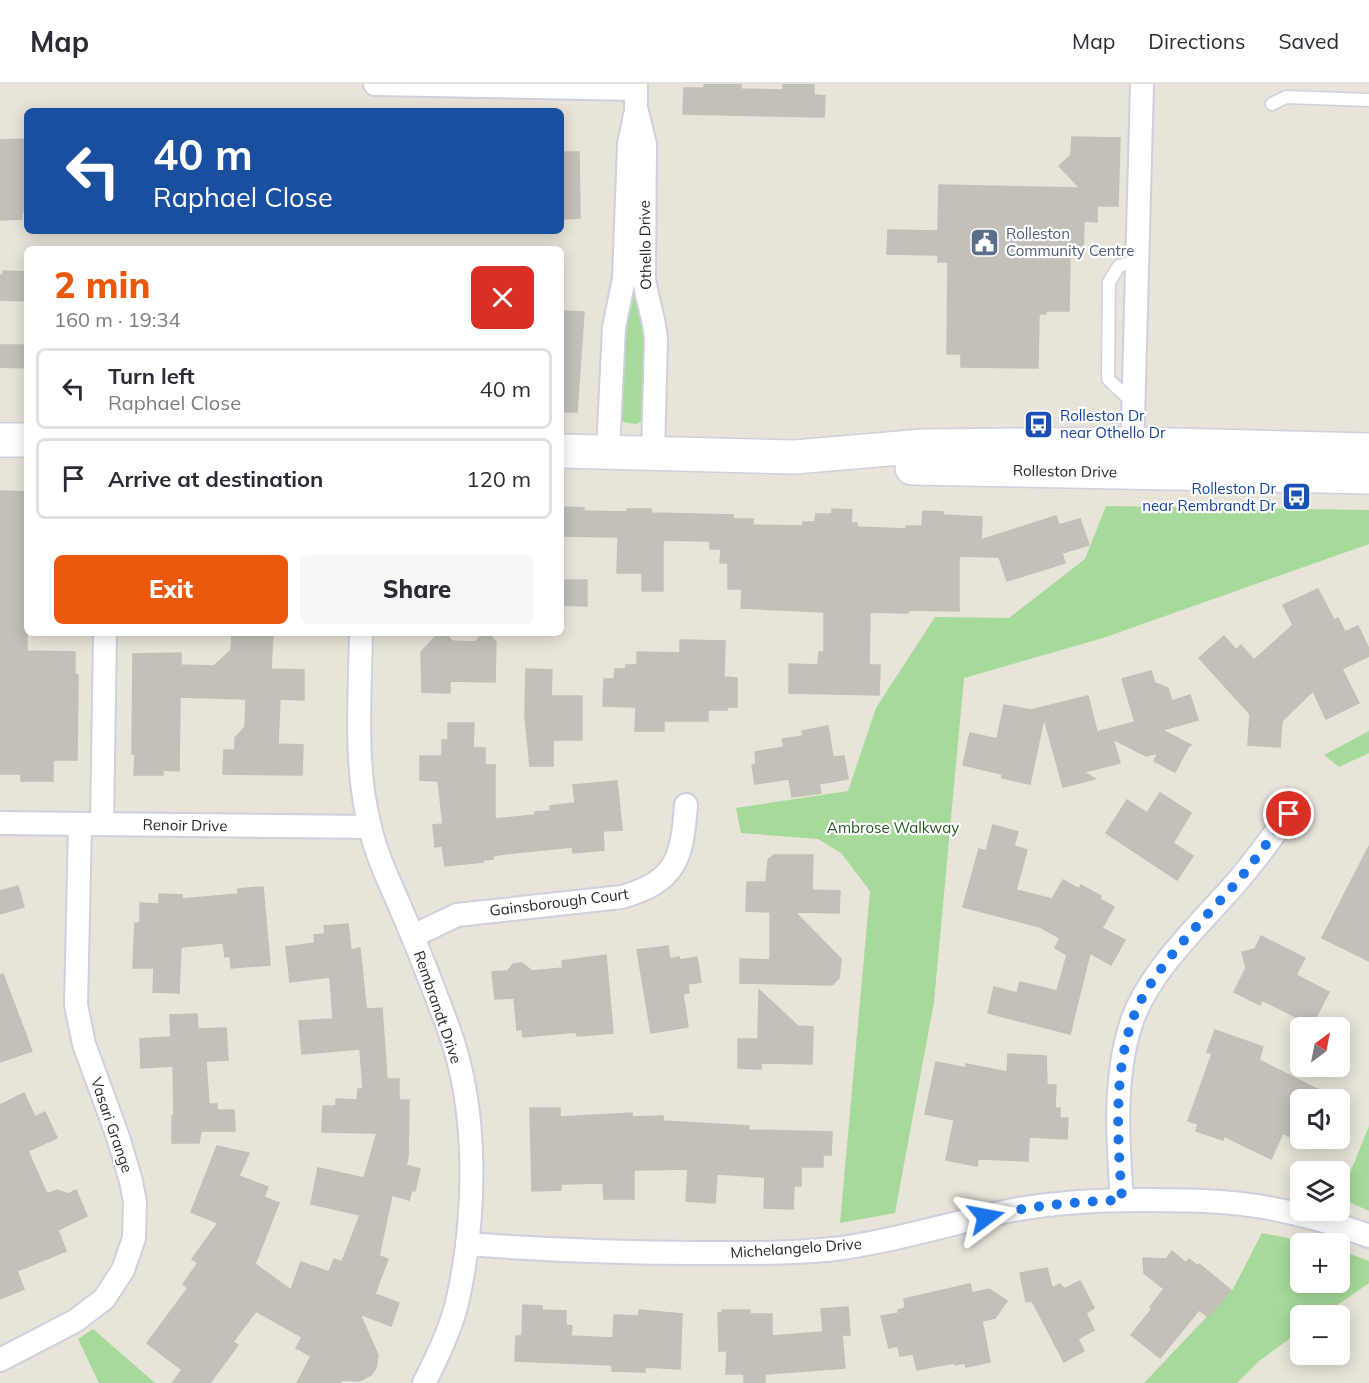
<!DOCTYPE html>
<meta charset="utf-8">
<style>
:root{--surface:#fff;--page:#f7f7f7;--text:#2b2b33;--muted:#7c7c81;--line:#e1e1e2;--accent:#ea580c}
body{margin:0;font-family:Mulish,sans-serif;background:var(--page);color:var(--text);height:100vh;display:flex;flex-direction:column;font-size:22px;white-space:nowrap}
*{box-sizing:border-box;margin:0}
p{font-size:20px;color:var(--muted)}
.icon{flex:none;width:33px;height:33px;fill:none;stroke:currentColor;stroke-width:2;stroke-linecap:round;stroke-linejoin:round}
.map{position:relative;flex:1;overflow:hidden}
.panel{position:absolute;left:24px;top:162px;width:540px;height:390px;display:flex;flex-direction:column;background:var(--surface);border-radius:9px;box-shadow:0 3px 15px #0003}
.panel>*{flex:none}
.guide{position:absolute;left:24px;top:24px;width:540px;height:126px;border-radius:9px;box-shadow:0 3px 15px #0003;background:#1a4fa0;color:#fff;overflow:hidden}
.needle{width:39px;rotate:32deg}
.controls{position:absolute;left:1290px;top:933px;display:grid;gap:12px}
.controls a{display:grid;place-items:center;width:60px;height:60px;border-radius:9px;background:var(--surface);box-shadow:0 3px 15px #0003;font-size:30px}
.pin{position:absolute;display:grid;place-items:center;width:51px;height:51px;color:#fff;margin:-26px;border:3px solid #fff;border-radius:50%;box-shadow:0 2px 6px #0007}
.me{position:absolute;width:66px;margin:-33px;rotate:77deg;stroke-linejoin:round;filter:drop-shadow(0 0 4px #0008)}
.turn{display:flex;align-items:center;gap:21px;height:126px;padding:0 30px;font-size:27px}
.turn .icon{width:78px;height:78px;stroke-width:2.5}
.turn b{display:block;font-size:42px;line-height:51px}
.round{display:grid;place-items:center;flex:none;width:63px;height:63px;border-radius:9px;background:var(--page)}
.summary{display:flex;align-items:center;justify-content:space-between;height:102px;padding:0 30px}
h1{font-size:36px;font-weight:800;line-height:45px;color:var(--accent)}
.action{display:flex;gap:12px;margin-top:auto;padding:12px 30px}
.action a{flex:1;height:69px;border-radius:9px;background:var(--accent);color:#fff;font-size:24px;font-weight:800;line-height:69px;text-align:center}
.action a+a{background:var(--page);color:var(--text)}
ul{padding:0;list-style:none}
li{display:flex;align-items:center;gap:18px;height:81px;margin:0 12px 9px;padding:0 18px;border:3px solid var(--line);border-radius:9px}
li div{flex:1}
li b{display:block;font-size:22px}
li em{font-style:normal}
header{display:flex;align-items:center;gap:36px;box-sizing:border-box;height:84px;padding:0 30px;background:var(--surface);border-bottom:2px solid var(--line)}
header strong{font-size:28px}
nav{display:flex;gap:33px;margin-inline-start:auto;font-size:21px}
.map>svg:first-child{display:block}
.green{fill:#a6da9a}
.building{fill:#c3c0b9;stroke:#c3c0b3;stroke-width:1.5}
.lines{fill:none;stroke-linecap:round;stroke-linejoin:round}
.lane-casing{stroke:#cfcfde;stroke-width:15}
.street-casing{stroke:#cfcfde;stroke-width:26}
.secondary-casing{stroke:#cfcfde;stroke-width:36}
.lane{stroke:#fff;stroke-width:12}
.street{stroke:#fff;stroke-width:22}
.secondary{stroke:#fff;stroke-width:33}
.route{stroke:#1a73e8;stroke-width:10;stroke-dasharray:0 18}
.labels{text-anchor:middle;dominant-baseline:central;stroke-width:4.5;stroke-linejoin:round;paint-order:stroke}
.service-label{font-size:15px;fill:#4e5e75;stroke:#fff;text-anchor:start}
.street-label{font-size:15px;fill:#272727;stroke:#fff}
.transit-label{font-size:15px;fill:#164399;stroke:#fff;text-anchor:start}
.park-label{font-size:15px;fill:#225b1f;stroke:#fff}
</style>
<header>
<strong>Map</strong>
<nav><a>Map</a><a>Directions</a><a>Saved</a></nav>
</header>
<div class="map">
<svg width="1369" height="1299" viewBox="0 0 1369 1299">
<rect width="100%" height="100%" fill="#e8e4d9"/>
<g class="green">
<polygon points="633,60 648,232 644,337 636,340 623,338 619,331"/>
<polygon points="1106,422 1369,426 1369,460 1103,554 964,594 934,918 895,1129 840,1139 870,807 841,769 818,755 741,749 736,724 848,707 876,624 935,533 1009,534 1085,475"/>
<polygon points="1369,647 1369,669 1339,683 1324,671"/>
<polygon points="1369,1042 1369,1127 1340,1114"/>
<polygon points="1262,1149 1313,1159 1300,1160 1300,1198 1340,1198 1340,1166 1369,1177 1369,1199 1323,1231 1300,1232 1300,1247 1259,1277 1237,1299 1144,1299 1233,1205"/>
<polygon points="93,1245 155,1299 99,1299 78,1255"/>
</g>
<g class="building">
<polygon points="704,0 741,0 741,5 783,6 783,0 814,0 814,11 825,12 824,33 683,30 684,4 704,4"/>
<polygon points="1072,53 1120,54 1118,122 1097,122 1097,138 1084,137 1083,169 1070,169 1069,227 1046,227 1046,230 1039,230 1038,284 961,283 961,270 947,270 948,178 938,178 938,171 887,170 888,146 938,147 939,101 1080,104 1059,82 1071,71"/>
<polygon points="27,55 27,128 22,128 22,135 0,136 0,56"/>
<polygon points="561,68 579,68 580,134 561,135"/>
<polygon points="3,187 27,188 27,217 0,216 0,191 3,191"/>
<polygon points="561,227 584,228 577,328 561,328"/>
<polygon points="0,261 27,261 27,284 0,283"/>
<polygon points="0,407 27,408 27,567 75,568 75,590 78,591 77,676 53,676 53,697 21,697 21,690 0,690"/>
<polygon points="561,423 584,424 584,427 627,428 627,425 651,425 652,429 733,431 733,435 753,435 753,441 803,442 803,438 815,438 816,430 832,430 832,425 852,426 851,439 857,439 857,443 906,445 906,442 922,442 923,427 943,428 943,431 982,433 981,456 1056,432 1059,441 1080,435 1089,461 1062,469 1065,479 1007,497 999,473 959,472 959,527 908,526 908,529 870,528 869,581 880,581 879,611 789,609 789,580 818,581 819,568 824,568 824,528 741,524 742,505 728,505 728,479 720,479 721,465 710,465 710,457 663,456 663,507 642,507 642,489 617,489 618,453 561,452"/>
<polygon points="561,496 587,496 587,522 561,521"/>
<polygon points="1318,505 1334,536 1338,534 1345,548 1358,542 1369,565 1369,572 1342,585 1359,619 1326,635 1313,607 1282,637 1280,663 1248,661 1250,630 1199,574 1224,552 1236,566 1241,561 1254,576 1293,541 1283,521"/>
<polygon points="232,549 273,549 271,585 304,586 304,616 280,615 278,660 303,661 302,691 223,690 224,666 235,666 235,654 245,643 246,615 180,613 179,687 163,686 163,691 134,691 135,670 132,670 133,570 181,569 181,581 214,582 231,566"/>
<polygon points="437,551 447,551 452,557 475,558 481,552 491,552 496,558 495,598 450,597 450,609 422,608 421,568"/>
<polygon points="680,556 725,557 724,593 737,594 737,623 727,623 727,626 708,626 708,637 664,637 664,647 635,647 636,623 603,622 604,595 614,595 615,585 626,585 626,581 637,581 637,568 680,569"/>
<polygon points="526,585 552,586 551,612 582,612 582,656 553,656 553,682 530,682 525,632"/>
<polygon points="1151,587 1155,599 1168,604 1172,617 1190,611 1198,636 1162,646 1191,661 1189,662 1175,688 1154,677 1158,669 1146,672 1113,655 1120,679 1084,688 1095,695 1063,703 1044,634 1030,700 1002,694 1002,690 963,681 970,649 997,655 1004,621 1031,626 1088,612 1097,648 1135,638 1122,595"/>
<polygon points="448,639 474,639 473,664 485,664 485,681 495,681 495,735 535,731 535,728 550,727 550,722 575,719 573,701 617,697 622,746 603,747 604,766 573,769 572,763 504,770 493,772 493,775 483,776 483,778 445,782 442,762 435,763 433,741 443,740 438,697 420,696 420,672 442,672 442,656 448,656"/>
<polygon points="828,642 833,673 844,672 848,695 819,700 821,709 792,713 789,695 755,700 752,681 756,680 755,668 784,663 782,655 803,652 802,647"/>
<polygon points="1160,709 1191,729 1173,759 1193,772 1177,796 1106,749 1127,716 1147,729"/>
<polygon points="993,741 1018,748 1014,762 1027,766 1016,806 1052,815 1063,796 1079,805 1081,801 1101,812 1100,815 1114,823 1102,844 1125,856 1111,881 1090,869 1070,950 988,929 994,903 1017,909 1020,898 1057,907 1067,871 1055,864 1060,854 1040,843 963,823 979,765 986,767"/>
<polygon points="1369,762 1369,877 1322,854"/>
<polygon points="774,771 813,771 812,806 840,807 839,829 795,828 841,875 839,894 832,901 740,899 740,875 770,876 770,828 746,827 747,798 766,798 768,776"/>
<polygon points="18,802 24,823 0,830 0,807"/>
<polygon points="263,803 270,881 231,884 230,872 225,873 223,859 181,863 179,909 153,908 154,884 133,884 135,839 140,839 140,819 159,820 159,810 182,811 182,815 238,810 238,805"/>
<polygon points="348,840 351,866 360,864 366,923 368,925 382,924 387,995 399,995 399,1016 409,1016 408,1073 406,1081 420,1085 415,1107 412,1106 409,1116 392,1111 379,1172 388,1175 375,1210 399,1219 391,1242 360,1230 378,1271 376,1284 371,1291 360,1297 342,1296 340,1299 297,1299 311,1272 296,1264 302,1253 256,1227 233,1258 238,1261 210,1299 172,1299 182,1286 147,1259 188,1204 183,1200 198,1179 192,1175 218,1139 191,1128 217,1062 249,1069 239,1092 268,1103 264,1113 279,1119 255,1180 291,1206 301,1178 329,1188 334,1175 342,1178 360,1131 311,1120 318,1084 364,1094 377,1049 322,1048 323,1022 336,1022 336,1015 357,1016 358,1005 363,1005 360,965 302,970 299,937 333,935 330,893 290,898 286,863 315,859 314,851 325,850 324,842"/>
<polygon points="1261,852 1305,874 1296,891 1329,908 1312,941 1262,916 1260,921 1234,908 1246,884 1242,868 1255,865"/>
<polygon points="668,862 670,875 679,873 680,876 697,873 701,898 688,900 689,909 683,910 688,943 651,949 637,866"/>
<polygon points="606,871 613,949 577,952 576,948 523,953 522,945 517,946 514,914 495,915 492,888 508,887 513,880 522,879 532,887 563,884 562,877"/>
<polygon points="3,890 32,967 0,978 0,891"/>
<polygon points="759,906 798,942 813,943 812,980 761,979 761,985 738,984 738,955 758,955"/>
<polygon points="197,930 198,945 226,944 228,976 206,977 208,1006 209,1020 217,1020 217,1026 234,1026 235,1047 201,1047 199,1059 172,1059 172,1032 174,1032 173,982 141,984 140,955 171,953 170,931"/>
<polygon points="1215,946 1263,963 1259,976 1339,1016 1300,1016 1300,1031 1290,1053 1283,1049 1271,1075 1224,1052 1223,1056 1196,1047 1198,1040 1188,1037 1212,970 1207,968"/>
<polygon points="1008,970 1046,972 1047,1001 1056,1001 1055,1024 1060,1024 1060,1034 1068,1034 1067,1055 1029,1053 1028,1077 978,1075 977,1082 946,1076 954,1036 925,1030 936,978 966,984 966,980 1007,988"/>
<polygon points="24,1009 35,1033 45,1028 57,1054 28,1067 47,1110 57,1106 68,1110 76,1106 87,1132 58,1146 66,1167 17,1187 24,1205 0,1215 0,1021"/>
<polygon points="530,1024 560,1024 560,1033 632,1029 632,1033 663,1032 663,1037 749,1042 748,1046 832,1048 831,1071 823,1071 823,1083 801,1083 801,1102 794,1102 793,1125 764,1124 765,1093 717,1090 715,1119 686,1117 688,1085 634,1086 634,1115 604,1115 603,1099 561,1100 561,1106 532,1107"/>
<polygon points="1172,1167 1186,1179 1189,1175 1198,1182 1199,1180 1231,1206 1208,1233 1199,1226 1160,1274 1131,1251 1152,1225 1150,1223 1164,1205 1144,1189 1143,1174 1166,1175"/>
<polygon points="1047,1184 1052,1204 1060,1200 1064,1205 1080,1197 1094,1224 1086,1229 1094,1246 1078,1255 1084,1267 1064,1278 1032,1217 1026,1218 1020,1189"/>
<polygon points="970,1200 972,1209 989,1205 1007,1217 995,1234 982,1237 990,1278 966,1283 965,1279 955,1281 954,1279 917,1286 913,1270 900,1272 898,1262 889,1264 881,1232 899,1229 898,1226 905,1224 904,1215"/>
<polygon points="523,1221 542,1222 542,1226 566,1227 566,1241 572,1242 571,1252 613,1254 614,1231 639,1232 639,1226 682,1230 680,1285 645,1283 645,1288 612,1287 612,1281 515,1277 516,1252 522,1252"/>
<polygon points="848,1223 850,1251 842,1251 845,1284 765,1290 765,1299 744,1299 744,1290 726,1290 727,1267 719,1267 718,1229 722,1229 722,1226 750,1226 750,1230 772,1230 772,1252 823,1248 821,1225"/>
</g>
<g class="lines">
<defs>
<g id="lane">
<polyline points="1272,20 1286,13 1369,16"/>
<polyline points="1133,319 1108,295 1109,198 1119,182 1138,177"/>
</g>
<g id="street">
<polyline points="375,0 636,5"/>
<path d="M636,0v24l9,36 -1,133c2,22 11,41 12,63l-3,113"/>
<polyline points="608,368 614,243 624,195 629,60 635,31"/>
<polyline points="1132,373 1142,0"/>
<path d="M361,549c-1,62 -7,134 9,194 7,31 22,60 34,89 16,37 31,76 45,114 30,82 27,189 8,273 -7,28 -20,55 -33,80"/>
<polyline points="0,739 370,743"/>
<polyline points="102,740 105,549"/>
<path d="M413,852l44,-21 165,-18c55,-16 60,-39 64,-92"/>
<path d="M1122,1116c-4,-57 -9,-120 9,-176 16,-51 70,-101 105,-141 19,-22 36,-46 53,-69"/>
<path d="M467,1160c78,6 156,9 234,9 46,0 95,1 141,-5 57,-8 110,-25 166,-37 45,-9 90,-11 136,-11 20,0 40,0 60,1 56,2 112,15 165,35"/>
<polyline points="0,1276 75,1237 104,1215 123,1186 134,1154 135,1118 131,1097 118,1053 84,960 76,921 80,740"/>
</g>
<g id="secondary">
<polyline points="0,356 27,356"/>
<polyline points="561,367 795,373 923,362 1133,360 1369,366"/>
<polyline points="912,384 1369,393"/>
</g>
</defs>
<use href="#lane" class="lane-casing"/>
<use href="#street" class="street-casing"/>
<use href="#secondary" class="secondary-casing"/>
<use href="#lane" class="lane"/>
<use href="#street" class="street"/>
<use href="#secondary" class="secondary"/>
</g>
<g class="lines">
<path class="route" d="M986,1133c45,-12 90,-15 136,-17 -4,-57 -9,-120 9,-176 17,-54 75,-105 111,-148 16,-20 31,-41 47,-62"/>
</g>
<defs>
<symbol id="civic-square" viewBox="-11 -11 22 22"><rect x="-9" y="-9" width="18" height="18" rx="4" fill="#5c6f8a" stroke="#fff"/><path d="M-.6-6.5H3V-4.5H.6V-3L4-1V1h2V6H-6V1h2V-1L-.6-3ZM-1.2 2.5V6h2.4V2.5Z" fill="#fff"/></symbol>
<symbol id="bus-square" viewBox="-11 -11 22 22"><rect x="-9" y="-9" width="18" height="18" rx="4" fill="#1a4fb4" stroke="#fff"/><path d="M-5-6H5V4H4V6H2V4H-2V6H-4V4H-5ZM-3.5-4V0h7V-4ZM-3.5 1.2v1.5H-2V1.2ZM2 1.2v1.5H3.5V1.2Z" fill="#fff"/></symbol>
</defs>
<g fill-rule="evenodd">
<use href="#civic-square" x="968" y="142" width="33" height="33"/>
<use href="#bus-square" x="1022" y="324" width="33" height="33"/>
<use href="#bus-square" x="1280" y="396" width="33" height="33"/>
</g>
<g class="labels">
<g class="service-label">
<text x="1006" y="149">Rolleston<tspan x="1006" dy="17">Community Centre</tspan></text>
</g>
<g class="street-label">
<text transform="translate(645 161) rotate(-91)">Othello Drive</text>
<text transform="translate(1065 387) rotate(1)">Rolleston Drive</text>
<text transform="translate(185 741) rotate(1)">Renoir Drive</text>
<text transform="translate(559 818) rotate(-7)">Gainsborough Court</text>
<text transform="translate(438 923) rotate(71)">Rembrandt Drive</text>
<text transform="translate(112 1041) rotate(71)">Vasari Grange</text>
<text transform="translate(796 1164) rotate(-4)">Michelangelo Drive</text>
</g>
<g class="transit-label">
<text x="1060" y="331">Rolleston Dr<tspan x="1060" dy="17">near Othello Dr</tspan></text>
<text x="1276" y="404" text-anchor="end">Rolleston Dr<tspan x="1276" dy="17">near Rembrandt Dr</tspan></text>
</g>
<g class="park-label">
<text x="893" y="743">Ambrose Walkway</text>
</g>
</g>
</svg>
<div class="controls">
<a><svg class="needle" viewBox="-14 -14 28 28"><path d="M0-13l5 13h-10z" fill="#e53935"/><path d="M0 13l5-13h-10z" fill="#7c7c81"/></svg></a>
<a><svg class="icon" aria-label="sound" viewBox="0 0 24 24"><path d="M4 9h4l5-4v14l-5-4H4zM17 9q2 3 0 6"/></svg></a>
<a><svg class="icon" aria-label="layers" viewBox="0 0 24 24"><path d="M12 4l9 5-9 5-9-5zM3 14l9 5 9-5"/></svg></a>
<a>+</a>
<a>−</a>
</div>
<div class="pin" style="left:1289px;top:730px;background:#d93025"><svg class="icon" aria-label="arrive" viewBox="0 0 24 24"><path d="M6 21V4h12l-3 4 3 4H6"/></svg></div>
<svg class="me" style="left:986px;top:1133px" viewBox="-20 -20 40 40"><path d="M0-17L14 15 0 8-14 15z" fill="#1a73e8" stroke="#fff" stroke-width="4"/></svg>
<div class="guide">
<div class="turn"><svg class="icon" aria-label="left" viewBox="0 0 24 24"><path d="M17 20v-9H6M10 6l-5 5 5 5"/></svg><div><b>40 m</b>Raphael Close</div></div>
</div>
<section class="panel">
<div class="summary"><div><h1>2 min</h1><p>160 m · 19:34</p></div><a class="round" style="background:#d93025;color:#fff"><svg class="icon" aria-label="close" viewBox="0 0 24 24"><path d="M6 6l12 12M18 6L6 18"/></svg></a></div>
<ul>
<li><svg class="icon" aria-label="left" viewBox="0 0 24 24"><path d="M17 20v-9H6M10 6l-5 5 5 5"/></svg><div><b>Turn left</b><p>Raphael Close</p></div><em>40 m</em></li>
<li><svg class="icon" aria-label="arrive" viewBox="0 0 24 24"><path d="M6 21V4h12l-3 4 3 4H6"/></svg><div><b>Arrive at destination</b></div><em>120 m</em></li>
</ul>
<div class="action"><a>Exit</a><a>Share</a></div>
</section>
</div>
